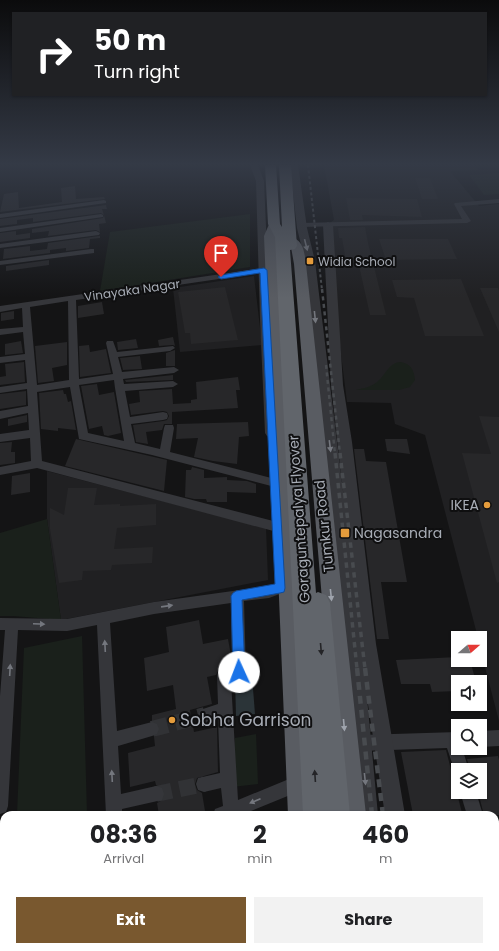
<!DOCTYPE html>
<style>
:root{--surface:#fff;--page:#f2f2f2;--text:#202124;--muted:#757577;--accent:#79582f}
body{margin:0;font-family:Poppins,sans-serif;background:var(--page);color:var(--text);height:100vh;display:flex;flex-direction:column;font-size:15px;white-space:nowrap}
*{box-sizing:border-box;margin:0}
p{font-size:13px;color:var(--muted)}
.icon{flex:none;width:22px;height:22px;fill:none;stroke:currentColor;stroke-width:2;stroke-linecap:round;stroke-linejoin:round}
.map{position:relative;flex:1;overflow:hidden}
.sheet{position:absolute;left:0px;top:811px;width:499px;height:140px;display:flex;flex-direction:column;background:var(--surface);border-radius:12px 12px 0 0;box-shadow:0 1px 3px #0004}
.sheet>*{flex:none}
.top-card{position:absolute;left:12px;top:12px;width:475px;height:84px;border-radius:0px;box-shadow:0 1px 3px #0004;background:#202124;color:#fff;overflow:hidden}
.needle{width:26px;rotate:70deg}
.tools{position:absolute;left:451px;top:631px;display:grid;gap:8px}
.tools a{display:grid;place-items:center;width:36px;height:36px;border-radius:0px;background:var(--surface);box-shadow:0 1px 3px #0004;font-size:20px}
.pin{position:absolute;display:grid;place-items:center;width:34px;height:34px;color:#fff;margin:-41px -17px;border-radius:50% 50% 50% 0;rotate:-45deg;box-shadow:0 0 4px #0007}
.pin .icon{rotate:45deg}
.me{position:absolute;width:44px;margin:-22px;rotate:358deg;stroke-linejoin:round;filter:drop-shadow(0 0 3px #0008)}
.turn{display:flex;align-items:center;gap:14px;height:84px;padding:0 16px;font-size:18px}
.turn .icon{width:52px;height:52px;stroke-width:2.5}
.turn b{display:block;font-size:28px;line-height:34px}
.eta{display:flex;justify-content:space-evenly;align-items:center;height:68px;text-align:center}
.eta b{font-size:24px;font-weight:700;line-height:28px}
.primary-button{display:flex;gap:8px;margin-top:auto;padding:8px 16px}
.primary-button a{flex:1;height:46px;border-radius:0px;background:var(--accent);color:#fff;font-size:16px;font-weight:700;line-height:46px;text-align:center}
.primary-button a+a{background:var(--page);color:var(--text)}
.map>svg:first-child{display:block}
.built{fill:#202022}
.green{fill:#1a201b}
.water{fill:#2b3438}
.building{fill:#272729}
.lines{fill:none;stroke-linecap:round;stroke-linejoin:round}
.minor-tunnel{stroke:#313235;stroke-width:16;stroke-dasharray:16 8;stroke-linecap:butt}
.minor{fill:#35363a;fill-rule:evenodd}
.tertiary{fill:#35363a;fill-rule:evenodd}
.trunk{fill:#595c62;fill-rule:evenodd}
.motorway{fill:#61656b;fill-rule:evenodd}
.rail-far3{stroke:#484b4f;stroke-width:2;stroke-dasharray:3 2.5;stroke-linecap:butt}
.rail-far2{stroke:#484b4f;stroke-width:2.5;stroke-dasharray:4 3.5;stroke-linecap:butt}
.rail-far1{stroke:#484b4f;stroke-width:3.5;stroke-dasharray:5.5 4.5;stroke-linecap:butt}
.rail{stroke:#484b4f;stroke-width:4.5;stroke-dasharray:8 6;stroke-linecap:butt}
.oneway{fill:#74777e}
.oneway2{fill:#9fa4ad}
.oneway3{fill:#242427}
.route{fill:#1a73e8;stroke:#114b97}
.poi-dot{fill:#e59c3c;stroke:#0f0f10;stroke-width:1.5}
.labels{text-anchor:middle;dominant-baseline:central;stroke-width:4;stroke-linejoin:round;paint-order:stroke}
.far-poi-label{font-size:12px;fill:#a7acb5;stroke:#0f0f10;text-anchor:start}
.far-street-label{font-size:12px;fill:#a7acb5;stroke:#0f0f10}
.poi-label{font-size:14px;fill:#a7acb5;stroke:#0f0f10;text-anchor:end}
.street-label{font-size:14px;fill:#a7acb5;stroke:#0f0f10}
.near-poi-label{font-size:17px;fill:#a7acb5;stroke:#0f0f10;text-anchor:start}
</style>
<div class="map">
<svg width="499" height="951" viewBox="0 0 499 951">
<rect width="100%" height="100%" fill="#141415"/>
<g class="built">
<polygon points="324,165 475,165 478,170 450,171 479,206 499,204 499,721 480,648 480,638 478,638 425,435 395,424 391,403 347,402 325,226 334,220"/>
<polygon points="254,276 262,345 180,352 173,288"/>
<polygon points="47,471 266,528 268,580 61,620 47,519"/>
</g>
<g class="green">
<polygon points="499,173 499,194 484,195 469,175"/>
<polygon points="250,214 250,267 100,291 110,232"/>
<path d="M401,362c10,2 13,8 14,18l-5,7 -11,3h-43c8,-2 15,-3 21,-8 9,-7 12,-20 24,-20z"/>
<polygon points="47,519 61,620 13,616 0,616 0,533"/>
<polygon points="82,636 87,815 17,815 24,648"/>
<polygon points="256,734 258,784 232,787 235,738"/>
</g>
<polygon class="water" points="252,676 255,714 236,716 235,678"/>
<g class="building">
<polygon points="415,178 430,178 438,199 422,199"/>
<polygon points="75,186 76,199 104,197 105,199 0,212 4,194 18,192 19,208 62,202 61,188"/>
<polygon points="346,198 417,199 422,217 362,215 363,220 350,220"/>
<polygon points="106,205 107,209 102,209 104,215 101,213 33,222 33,218 17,220 17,224 0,226 0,219"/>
<polygon points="104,215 106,223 99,224 100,232 96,230 48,236 49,231 32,233 32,229 103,218"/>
<polygon points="365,227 368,243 386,315 370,315 358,261 346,261 342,238 339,238 338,228"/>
<polygon points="16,231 16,235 30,233 30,238 0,242 0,233"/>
<polygon points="99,236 100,236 100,238 90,239 89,248 66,251 66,248 50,250 50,253 3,259 4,249 30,246 30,251 47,249 48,243"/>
<polygon points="379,239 448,239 457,259 386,260"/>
<polygon points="49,260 49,265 6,271 6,266"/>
<polygon points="461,279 484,336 425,336 414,298 397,297 392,280"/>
<polygon points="225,287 238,340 191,344 190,333 185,333 178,292"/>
<polygon points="480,288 498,288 499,291 499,332"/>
<polygon points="102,302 104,314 78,318 78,306"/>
<polygon points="14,311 14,319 1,321 1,313"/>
<polygon points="173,337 175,346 173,345 159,346 158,340"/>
<polygon points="136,339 138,348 118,350 117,342"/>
<polygon points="21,341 23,353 5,355 5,344"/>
<polygon points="67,342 67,365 52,368 54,381 38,383 35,346"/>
<polygon points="89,345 90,352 106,349 111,373 80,377 79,346"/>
<polygon points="175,350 175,366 166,366 166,353"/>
<polygon points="140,356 142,369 123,370 120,358"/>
<polygon points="24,362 25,382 0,385 0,377 6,376 5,364"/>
<polygon points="173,375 173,380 126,382 125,380"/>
<polygon points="238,377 240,390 236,390 238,408 172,412 172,424 164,424 162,430 146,432 148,444 136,442 133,425 163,421 167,420 169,416 167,412 163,411 131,415 129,404 140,402 139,391 172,389 173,404 191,403 191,400 197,399 196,382"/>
<polygon points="97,384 99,395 114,392 121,433 108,436 104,435 102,426 89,429 81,386"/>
<polygon points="63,390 64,394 66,394 68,402 71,401 76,430 58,428 58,431 41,429 39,393"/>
<polygon points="26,391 26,405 0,409 0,394"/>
<polygon points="27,415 27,422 8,426 8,419"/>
<polygon points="479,416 499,417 499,582 497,583 462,453 491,454"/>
<polygon points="248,422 249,436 239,437 237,464 213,461 194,457 198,438 176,439 177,424"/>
<polygon points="76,439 167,460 164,491 65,466"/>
<polygon points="385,439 407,439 410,454 387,451"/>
<polygon points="12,442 11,452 15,452 15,463 0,465 0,443"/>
<polygon points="354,449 364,449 366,461 386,462 407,582 381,582 389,639 377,639"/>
<polygon points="192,467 204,470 204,478 227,477 227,480 247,481 256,484 256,493 227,492 227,502 207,502 206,499 194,499 185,497 186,470 191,470"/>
<polygon points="30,473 30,492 11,495 12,476"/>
<polygon points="68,488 97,488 94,505 120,504 120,506 156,504 156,525 117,528 114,549 153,547 152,563 112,565 111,570 83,571 82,580 59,583 50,529 50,508 64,515"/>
<polygon points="199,620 203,644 228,639 230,650 230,665 219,669 216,675 207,677 212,704 190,710 194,732 217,727 218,772 197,778 195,784 197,790 202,793 205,811 189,815 159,815 157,803 163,800 165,794 163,788 156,785 155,781 130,787 128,753 155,746 154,737 158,735 160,728 158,723 152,721 152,715 176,709 173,685 147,691 144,658 169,652 166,627"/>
<polygon points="458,657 458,660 470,660 476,682 458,682 458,691 432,692 430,684 401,684 396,660"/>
<polygon points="446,750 462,813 413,815 401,752"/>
<polygon points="498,756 499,760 499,815 484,815 478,792 480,792 480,770 470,770 467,759"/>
</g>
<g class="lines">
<g class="minor-tunnel">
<polyline points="152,729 205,715"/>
<polyline points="156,794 204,784"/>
</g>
<g class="minor">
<polygon points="499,199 499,203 461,206 471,221 467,223 301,227 297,225 301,223 462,219 454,204 455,203"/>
<polygon points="104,200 106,201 106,203 0,218 0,214"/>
<polygon points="101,214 103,215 103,217 0,232 0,228"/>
<polygon points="96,231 100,233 99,235 0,248 0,244"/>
<polygon points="91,249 94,249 94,253 0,265 0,261"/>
<path d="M263,268l4,2 -1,2 -190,28 3,79 34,-5 -7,-31 1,-2h6l4,11 56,-6 2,2 -5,3 -52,6 4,15 52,-5 5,3 -5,3 -51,6 1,5 49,-3 5,3 -5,3 -48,4 5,26 33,-5 4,1 1,3 -1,3 -4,1 -32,4 4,19 25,6 4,-21 1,-3h8l1,3 -4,24 105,27 4,1 2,3 -2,3 -4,1 -123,-32 -73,-16 -9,-52 -33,5 5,69 235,61 4,1 2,4 -2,4 -4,1 -240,-64 -37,7v-8l31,-6 -1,-23 -30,4v-8l29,-4 -1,-17 -28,6v-8l28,-5 -1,-17 -27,4v-6l27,-4 -2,-23 -25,3v-6l25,-3 -2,-22 -23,3v-6l23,-2 -1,-19 -22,4v-6zM68,301l1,79 -32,5 -7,-78zM114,380l1,8 9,53 -36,-8 -9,-48z"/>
<polygon points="280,582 285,584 286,588 285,592 269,598 244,601 246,672 244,677 231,681 238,800 289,779 295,781 297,787 295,793 241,815 213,815 215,809 223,806 221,788 204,792 198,790 196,784 198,778 220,773 218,719 205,722 200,720 198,715 200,710 218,704 217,675 219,670 232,666 231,603 154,614 110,623 117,731 152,722 157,724 159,729 157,734 152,736 118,746 121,794 156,786 162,788 164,794 162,800 122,809 122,815 106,815 97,625 67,631 18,630 8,806 6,812 0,814 0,696 5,630 0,630 0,618 67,619 154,602 269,586"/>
<polygon points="499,730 499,746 480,747 480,731"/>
<polygon points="458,732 458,748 462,748 469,770 458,770 458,777 456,775 447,748 361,751 356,748 353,743 356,738 361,735"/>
<polygon points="460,792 476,792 483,815 467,815"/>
<polygon points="495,869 499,871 499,901 495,899"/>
<polygon points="4,897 4,915 0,917 0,899"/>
<polygon points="4,947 31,947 29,951 3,951"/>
<rect x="104" y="947" width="18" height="4"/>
<polygon points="165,947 192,947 190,951 164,951"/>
<rect x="251" y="947" width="18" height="4"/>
</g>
<g class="tertiary">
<polygon points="250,165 258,165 264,181 270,319 279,433 277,436 272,438 267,436 265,433 260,319 256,181"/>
<polygon points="290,165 298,165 307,228 315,261 344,499 331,385 323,225 328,222 333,225 343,385 352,442 376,644 405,815 385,815 367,698 378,815 358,815 343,626 305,261 297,228"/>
<rect x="495" y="852" width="4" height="22"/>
<polygon points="371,947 395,947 396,951 372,951"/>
<rect x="401" y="947" width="24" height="4"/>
</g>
<g class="trunk">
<polygon points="274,221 278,222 280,224 276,236 314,815 288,815 264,236 270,222"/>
<path d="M289,236c15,4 15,15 17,28l60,551h-26l-46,-551 -3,-17 -8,-7 2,-3z"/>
<rect x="293" y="947" width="30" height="4"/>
<rect x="351" y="947" width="30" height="4"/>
</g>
<g class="motorway">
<polygon points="265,165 276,165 280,224 282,227 279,165 291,165 297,246 295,249 290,250 316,593 318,592 326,595 330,603 350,815 303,815 275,237 268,224"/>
<polygon points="309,947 363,947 363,951 310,951"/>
</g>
<polyline class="rail-far3" points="308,165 322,290"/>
<g class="rail-far2">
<polyline points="322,289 340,454"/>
<polyline points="326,365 335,454"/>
</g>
<g class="rail-far1">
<polyline points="335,453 357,669"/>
<polyline points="340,453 365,669"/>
</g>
<g class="rail">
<polyline points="357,668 372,815"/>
<polyline points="365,668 383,815"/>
<polyline points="386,947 387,951"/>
<polyline points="398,947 398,951"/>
</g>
</g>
<defs><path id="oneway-solid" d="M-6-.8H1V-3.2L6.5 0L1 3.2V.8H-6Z"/></defs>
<g class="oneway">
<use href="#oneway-solid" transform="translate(306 245) rotate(76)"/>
<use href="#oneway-solid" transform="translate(315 317) rotate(84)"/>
<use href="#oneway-solid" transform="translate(330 446) rotate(83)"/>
<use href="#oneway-solid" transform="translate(167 606) rotate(-8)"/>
<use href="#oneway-solid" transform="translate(39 624) rotate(2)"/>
<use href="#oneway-solid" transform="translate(105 646) rotate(-93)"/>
<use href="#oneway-solid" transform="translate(10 670) rotate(-87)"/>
<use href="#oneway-solid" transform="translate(112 776) rotate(-93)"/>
<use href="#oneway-solid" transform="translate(365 779) rotate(84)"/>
<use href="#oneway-solid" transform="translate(255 801) rotate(157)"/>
</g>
<g class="oneway2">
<use href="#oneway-solid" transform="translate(331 595) rotate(84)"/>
<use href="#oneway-solid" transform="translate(344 725) rotate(85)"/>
</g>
<g class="oneway3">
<use href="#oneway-solid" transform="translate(321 649) rotate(85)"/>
<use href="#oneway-solid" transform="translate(315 776) rotate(-94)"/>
</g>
<linearGradient id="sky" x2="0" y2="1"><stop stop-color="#0b0b0c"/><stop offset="0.55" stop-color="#343a46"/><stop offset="1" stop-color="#343a46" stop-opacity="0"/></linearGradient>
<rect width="499" height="298" fill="url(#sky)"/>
<polygon class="route" points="264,268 267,270 285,588 284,592 280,593 242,600 245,672 243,676 239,678 235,676 233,672 231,596 233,593 236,591 275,584 260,273 221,279 218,277 221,275"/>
<g class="poi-dot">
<rect x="306" y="257" width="8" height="8" rx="2"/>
<circle cx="487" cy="505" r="4"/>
<rect x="340" y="528" width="10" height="10" rx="2"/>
<circle cx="172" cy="720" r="4"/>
</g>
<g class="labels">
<g class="far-poi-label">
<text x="318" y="261">Widia School</text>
</g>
<g class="far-street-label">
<text transform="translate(132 290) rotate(-8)">Vinayaka Nagar</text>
</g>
<g class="poi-label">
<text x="479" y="505">IKEA</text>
<text x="354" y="533" text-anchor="start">Nagasandra</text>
</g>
<g class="street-label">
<text transform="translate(299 519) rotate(-94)">Goraguntepalya Flyover</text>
<text transform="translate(324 526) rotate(-96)">Tumkur Road</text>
</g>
<g class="near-poi-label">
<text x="180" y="720">Sobha Garrison</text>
</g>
</g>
</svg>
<div class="tools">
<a><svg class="needle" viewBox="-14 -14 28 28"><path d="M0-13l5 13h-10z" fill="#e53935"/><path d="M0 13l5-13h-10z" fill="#757577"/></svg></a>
<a><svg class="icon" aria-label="sound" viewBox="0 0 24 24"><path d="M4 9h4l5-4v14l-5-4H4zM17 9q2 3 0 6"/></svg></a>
<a><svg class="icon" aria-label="search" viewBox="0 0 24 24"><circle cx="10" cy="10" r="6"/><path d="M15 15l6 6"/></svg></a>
<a><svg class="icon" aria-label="layers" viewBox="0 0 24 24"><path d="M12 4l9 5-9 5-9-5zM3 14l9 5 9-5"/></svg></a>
</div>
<div class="pin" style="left:221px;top:277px;background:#d93025"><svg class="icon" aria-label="arrive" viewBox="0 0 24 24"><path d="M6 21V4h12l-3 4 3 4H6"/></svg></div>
<svg class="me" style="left:239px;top:672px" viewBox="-20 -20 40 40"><circle r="19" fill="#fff"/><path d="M0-13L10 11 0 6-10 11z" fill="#1a73e8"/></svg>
<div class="top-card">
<div class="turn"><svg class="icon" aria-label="right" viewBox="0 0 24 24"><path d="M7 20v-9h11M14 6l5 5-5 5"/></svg><div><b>50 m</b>Turn right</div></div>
</div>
<section class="sheet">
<div class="eta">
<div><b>08:36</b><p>Arrival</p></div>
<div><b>2</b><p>min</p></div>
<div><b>460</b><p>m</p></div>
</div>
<div class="primary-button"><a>Exit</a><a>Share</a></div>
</section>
</div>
